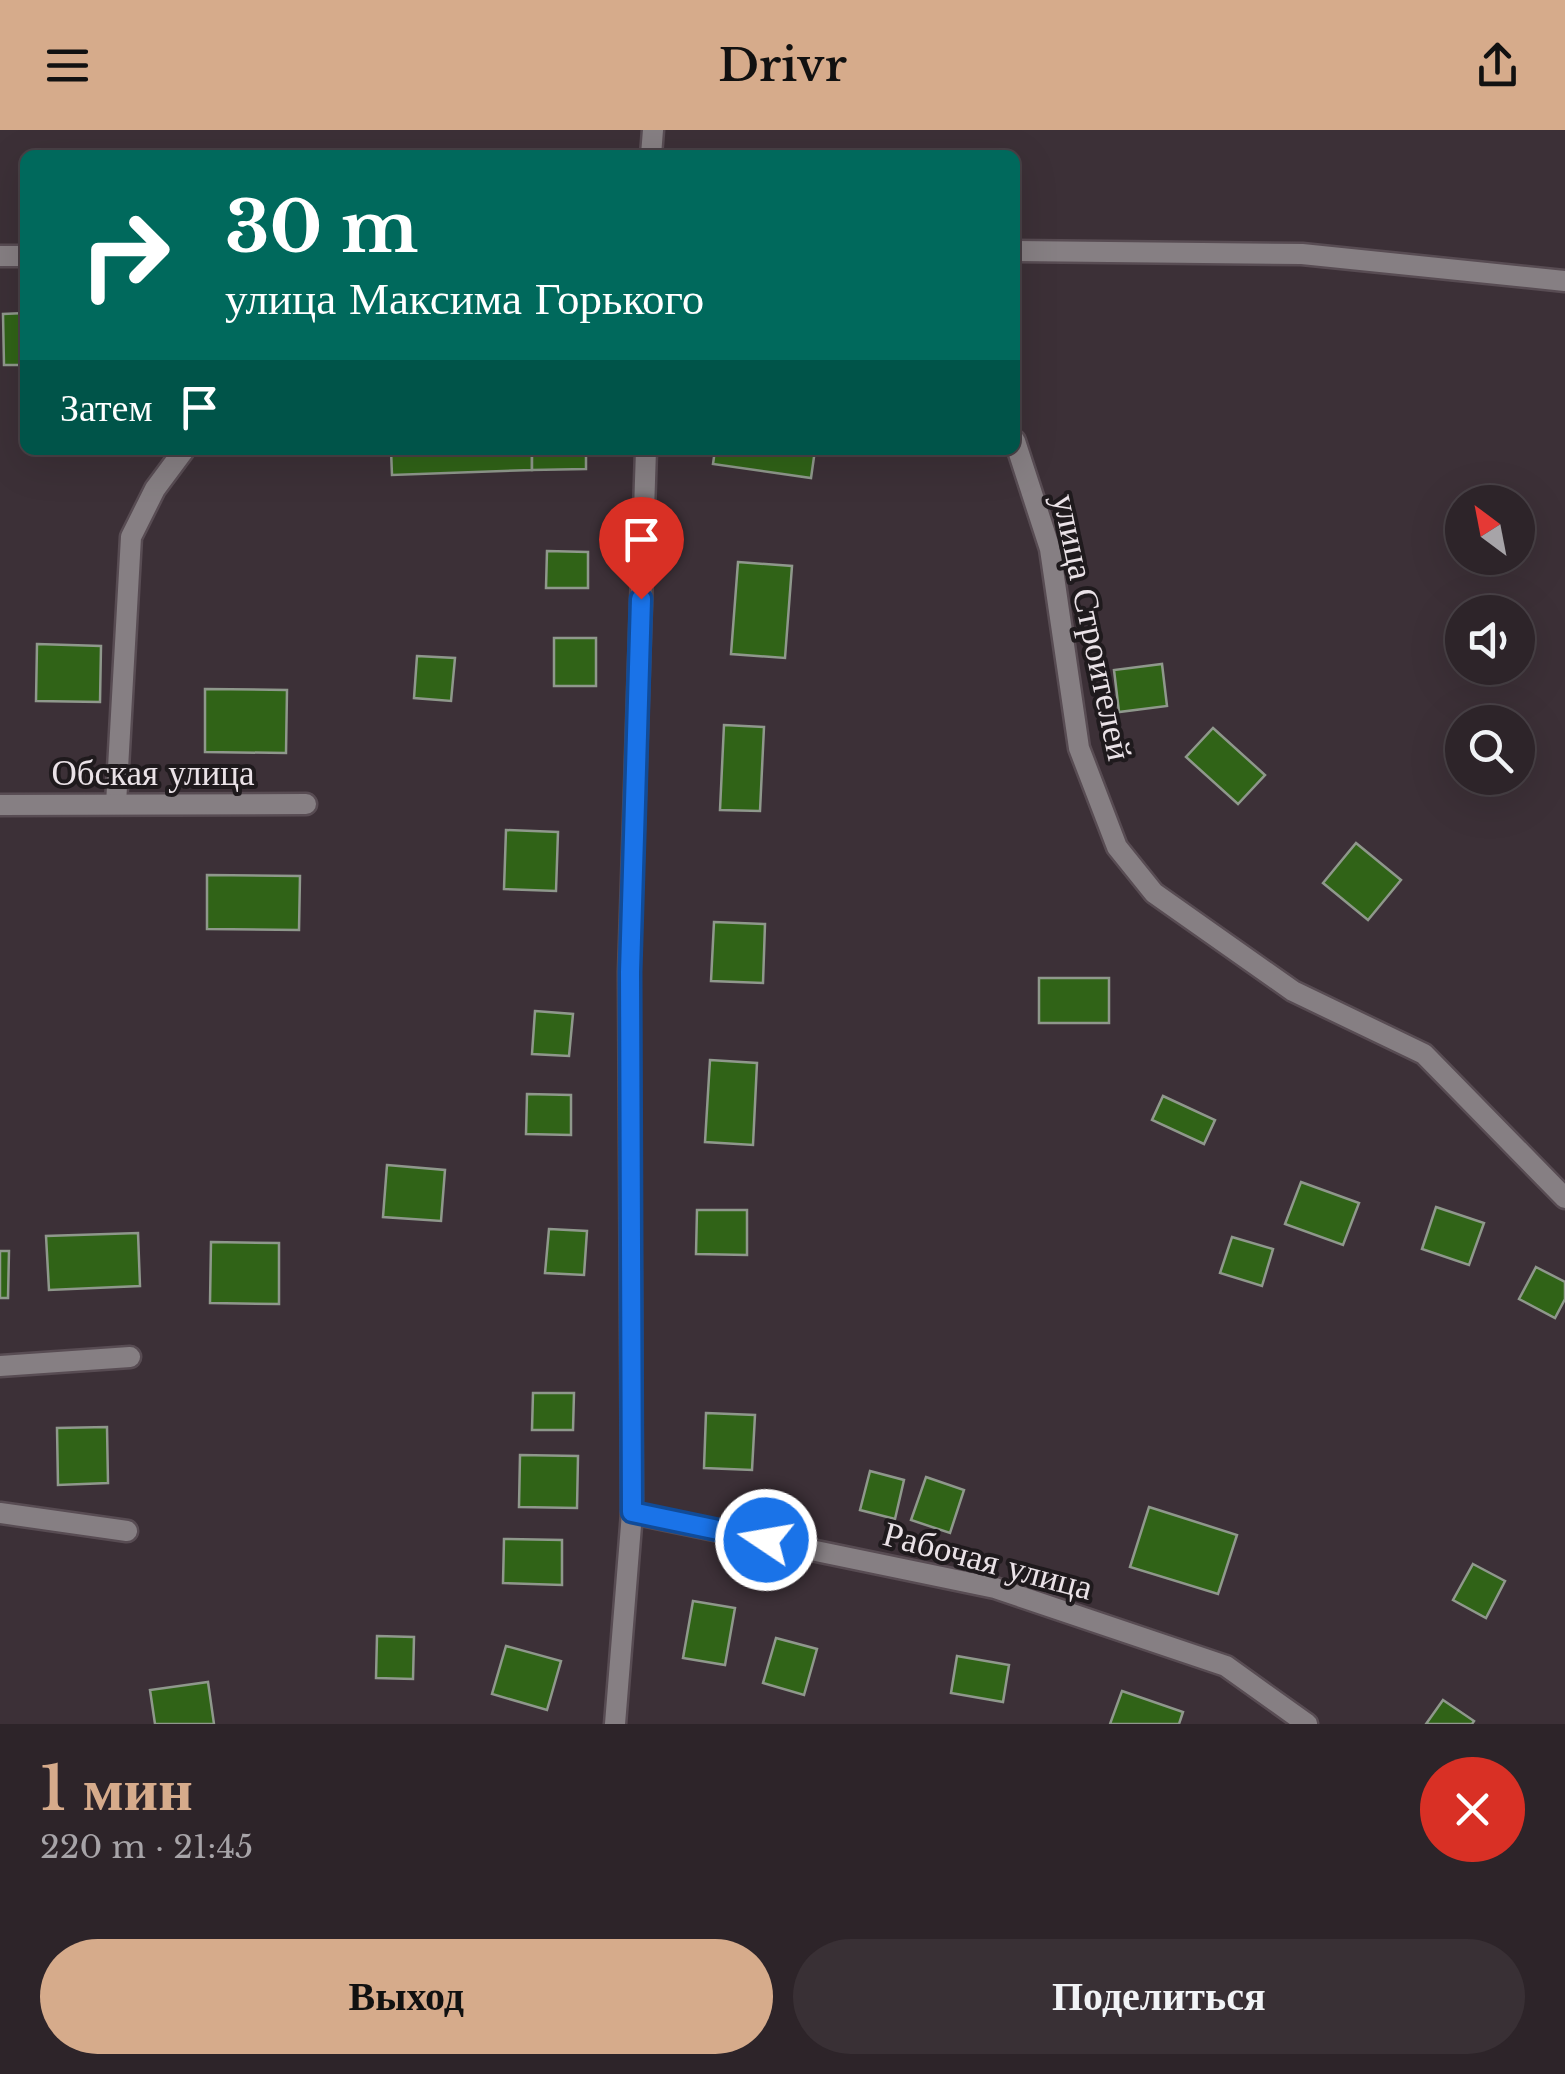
<!DOCTYPE html>
<html lang="ru">
<meta charset="utf-8">
<style>
:root{--surface:#2d2429;--page:#393035;--text:#f1f3f6;--muted:#a7a4a8;--line:#484146;--accent:#d6ab8b}
body{margin:0;font-family:"Libre Baskerville",serif;background:var(--page);color:var(--text);height:100vh;display:flex;flex-direction:column;font-size:38px;white-space:nowrap}
*{box-sizing:border-box;margin:0}
p{font-size:32px;color:var(--muted)}
.icon{flex:none;width:55px;height:55px;fill:none;stroke:currentColor;stroke-width:2;stroke-linecap:round;stroke-linejoin:round}
.map{position:relative;height:1594px;overflow:hidden}
.details{display:flex;flex-direction:column;background:var(--surface);flex:1}
.details>*{flex:none}
.banner{position:absolute;left:20px;top:20px;width:1000px;height:305px;border-radius:15px;box-shadow:0 10px 40px #0002,0 0 0 2px var(--line);background:#00695c;color:#fff;overflow:hidden}
.needle{width:65px;rotate:328deg}
.controls{position:absolute;left:1445px;top:355px;display:grid;gap:20px}
.controls a{display:grid;place-items:center;width:90px;height:90px;border-radius:50%;background:var(--surface);box-shadow:0 10px 40px #0002,0 0 0 2px var(--line);font-size:50px}
.pin{position:absolute;display:grid;place-items:center;width:85px;height:85px;color:#fff;margin:-102px -42px;border-radius:50% 50% 50% 0;rotate:-45deg;box-shadow:0 0 10px #0007}
.pin .icon{rotate:45deg}
.me{position:absolute;width:110px;margin:-55px;rotate:282deg;stroke-linejoin:round;filter:drop-shadow(0 0 8px #0008)}
.turn{display:flex;align-items:center;gap:35px;height:210px;padding:0 40px;font-size:45px}
.turn .icon{width:130px;height:130px;stroke-width:2.5}
.turn b{display:block;font-size:70px;line-height:85px}
.then{display:flex;align-items:center;height:95px;padding:0 40px;background:#0003;gap:20px;font-size:38px}
.round{display:grid;place-items:center;flex:none;width:105px;height:105px;border-radius:52px;background:var(--page)}
.summary{display:flex;align-items:center;justify-content:space-between;height:170px;padding:0 40px}
h1{font-size:60px;font-weight:600;line-height:75px;color:var(--accent)}
.action{display:flex;gap:20px;margin-top:auto;padding:20px 40px}
.action a{flex:1;height:115px;border-radius:60px;background:var(--accent);color:#111;font-size:40px;font-weight:600;line-height:115px;text-align:center}
.action a+a{background:var(--page);color:var(--text)}
header{display:flex;justify-content:space-between;align-items:center;height:130px;padding:0 40px;background:var(--accent);color:#111;font-size:45px;font-weight:600}
.map>svg:first-child{display:block}
.building{fill:#306317;stroke:#8f988c;stroke-width:2.5}
.lines{fill:none;stroke-linecap:round;stroke-linejoin:round}
.service-casing{stroke:#584c53;stroke-width:25}
.minor-casing{stroke:#584c53;stroke-width:25}
.tertiary-casing{stroke:#584c53;stroke-width:25}
.service{stroke:#867f83;stroke-width:20}
.minor{stroke:#867f83;stroke-width:20}
.tertiary{stroke:#867f83;stroke-width:20}
.route-casing{stroke:#114b97;stroke-width:25}
.route{stroke:#1a73e8;stroke-width:18}
.labels{text-anchor:middle;dominant-baseline:central;stroke-width:8;stroke-linejoin:round;paint-order:stroke}
.street-label{font-size:35px;fill:#eae2e7;stroke:#1f1a1d}
</style>
<header><svg class="icon" aria-label="menu" viewBox="0 0 24 24"><path d="M4 6h16M4 12h16M4 18h16"/></svg>Drivr<svg class="icon" aria-label="share" viewBox="0 0 24 24"><path d="M12 15V3M7 8l5-5 5 5M5 13v7h14v-7"/></svg></header>
<div class="map">
<svg width="1565" height="1594" viewBox="0 0 1565 1594">
<rect width="100%" height="100%" fill="#3c3037"/>
<g class="building">
<polygon points="25,183 25,235 4,235 3,184"/>
<polygon points="391,320 532,320 532,340 392,345"/>
<polygon points="532,320 586,320 586,339 532,340"/>
<polygon points="715,320 815,320 811,348 713,334"/>
<polygon points="547,421 588,422 588,458 546,458"/>
<polygon points="738,432 792,436 785,528 731,524"/>
<rect x="554" y="508" width="42" height="48"/>
<polygon points="37,514 101,516 100,572 36,571"/>
<polygon points="417,526 455,528 451,571 414,568"/>
<polygon points="1162,534 1167,576 1119,582 1114,540"/>
<polygon points="205,559 287,560 286,623 205,622"/>
<polygon points="724,595 764,597 760,681 720,680"/>
<polygon points="1213,598 1265,645 1238,674 1186,627"/>
<polygon points="506,700 558,702 556,761 504,759"/>
<polygon points="1356,713 1401,750 1368,790 1323,753"/>
<polygon points="207,745 300,746 299,800 207,799"/>
<polygon points="714,792 765,794 763,853 711,851"/>
<rect x="1039" y="848" width="70" height="45"/>
<polygon points="535,881 573,884 569,926 532,924"/>
<polygon points="710,930 757,933 753,1015 705,1012"/>
<polygon points="527,964 571,965 571,1005 526,1004"/>
<polygon points="1163,966 1215,990 1204,1014 1152,990"/>
<polygon points="387,1035 445,1040 441,1091 383,1087"/>
<polygon points="1301,1052 1359,1073 1343,1115 1285,1094"/>
<polygon points="1436,1077 1484,1093 1469,1135 1422,1119"/>
<polygon points="697,1080 747,1080 747,1125 696,1124"/>
<polygon points="549,1099 587,1101 584,1145 545,1143"/>
<polygon points="138,1103 140,1156 49,1160 46,1106"/>
<polygon points="1232,1107 1273,1119 1262,1156 1220,1143"/>
<polygon points="211,1112 279,1113 279,1174 210,1173"/>
<polygon points="0,1121 9,1121 8,1168 0,1168"/>
<polygon points="1536,1137 1565,1152 1565,1169 1555,1188 1519,1169"/>
<polygon points="533,1263 574,1263 573,1300 532,1300"/>
<polygon points="706,1283 755,1285 752,1340 704,1338"/>
<polygon points="107,1297 108,1353 58,1355 57,1298"/>
<polygon points="520,1325 578,1326 577,1378 519,1377"/>
<polygon points="870,1341 904,1350 895,1389 860,1380"/>
<polygon points="926,1347 964,1360 950,1403 911,1390"/>
<polygon points="1149,1377 1237,1405 1218,1464 1130,1437"/>
<polygon points="504,1409 562,1410 562,1455 503,1453"/>
<polygon points="1473,1434 1505,1451 1486,1488 1453,1470"/>
<polygon points="693,1471 735,1478 725,1535 683,1528"/>
<polygon points="377,1506 414,1507 413,1549 376,1548"/>
<polygon points="776,1508 817,1519 804,1565 763,1553"/>
<polygon points="506,1516 561,1531 547,1580 492,1564"/>
<polygon points="957,1526 1009,1535 1003,1572 951,1563"/>
<polygon points="208,1552 214,1594 155,1594 150,1560"/>
<polygon points="1122,1561 1183,1582 1179,1594 1110,1594"/>
<polygon points="1443,1570 1474,1591 1472,1594 1426,1594"/>
</g>
<g class="lines">
<defs>
<polyline id="service" points="1015,121 1302,124 1565,151"/>
<g id="minor">
<polyline points="0,126 25,126"/>
<polyline points="1015,311 1050,419 1079,618 1117,717 1154,763 1293,861 1424,924 1565,1068"/>
<polyline points="116,674 131,407 155,359 184,320"/>
<polyline points="0,675 306,674"/>
<polyline points="0,1236 130,1227"/>
<polyline points="0,1383 127,1401"/>
<polyline points="632,1383 995,1458 1226,1536 1307,1594"/>
</g>
<g id="tertiary">
<polyline points="651,25 653,0"/>
<polyline points="615,1594 632,1383 629,842 646,320"/>
</g>
</defs>
<use href="#service" class="service-casing"/>
<use href="#minor" class="minor-casing"/>
<use href="#tertiary" class="tertiary-casing"/>
<use href="#service" class="service"/>
<use href="#minor" class="minor"/>
<use href="#tertiary" class="tertiary"/>
</g>
<g class="lines">
<defs>
<polyline id="route" points="641,469 630,842 632,1382 766,1410"/>
</defs>
<use href="#route" class="route-casing"/>
<use href="#route" class="route"/>
</g>
<g class="labels">
<g class="street-label">
<text transform="translate(1093 497) rotate(78)">улица Строителей</text>
<text x="153" y="642">Обская улица</text>
<text transform="translate(988 1430) rotate(15)">Рабочая улица</text>
</g>
</g>
</svg>
<div class="controls">
<a><svg class="needle" viewBox="-14 -14 28 28"><path d="M0-13l5 13h-10z" fill="#e53935"/><path d="M0 13l5-13h-10z" fill="#a7a4a8"/></svg></a>
<a><svg class="icon" aria-label="sound" viewBox="0 0 24 24"><path d="M4 9h4l5-4v14l-5-4H4zM17 9q2 3 0 6"/></svg></a>
<a><svg class="icon" aria-label="search" viewBox="0 0 24 24"><circle cx="10" cy="10" r="6"/><path d="M15 15l6 6"/></svg></a>
</div>
<div class="pin" style="left:641px;top:469px;background:#d93025"><svg class="icon" aria-label="arrive" viewBox="0 0 24 24"><path d="M6 21V4h12l-3 4 3 4H6"/></svg></div>
<svg class="me" style="left:766px;top:1410px" viewBox="-20 -20 40 40"><circle r="17" fill="#1a73e8" stroke="#fff" stroke-width="3"/><path d="M0-11L8 9 0 5-8 9z" fill="#fff"/></svg>
<div class="banner">
<div class="turn"><svg class="icon" aria-label="right" viewBox="0 0 24 24"><path d="M7 20v-9h11M14 6l5 5-5 5"/></svg><div><b>30 m</b>улица Максима Горького</div></div>
<div class="then">Затем<svg class="icon" aria-label="arrive" viewBox="0 0 24 24"><path d="M6 21V4h12l-3 4 3 4H6"/></svg></div>
</div>
</div>
<section class="details">
<div class="summary"><div><h1>1 мин</h1><p>220 m · 21:45</p></div><a class="round" style="background:#d93025;color:#fff"><svg class="icon" aria-label="close" viewBox="0 0 24 24"><path d="M6 6l12 12M18 6L6 18"/></svg></a></div>
<div class="action"><a>Выход</a><a>Поделиться</a></div>
</section>
